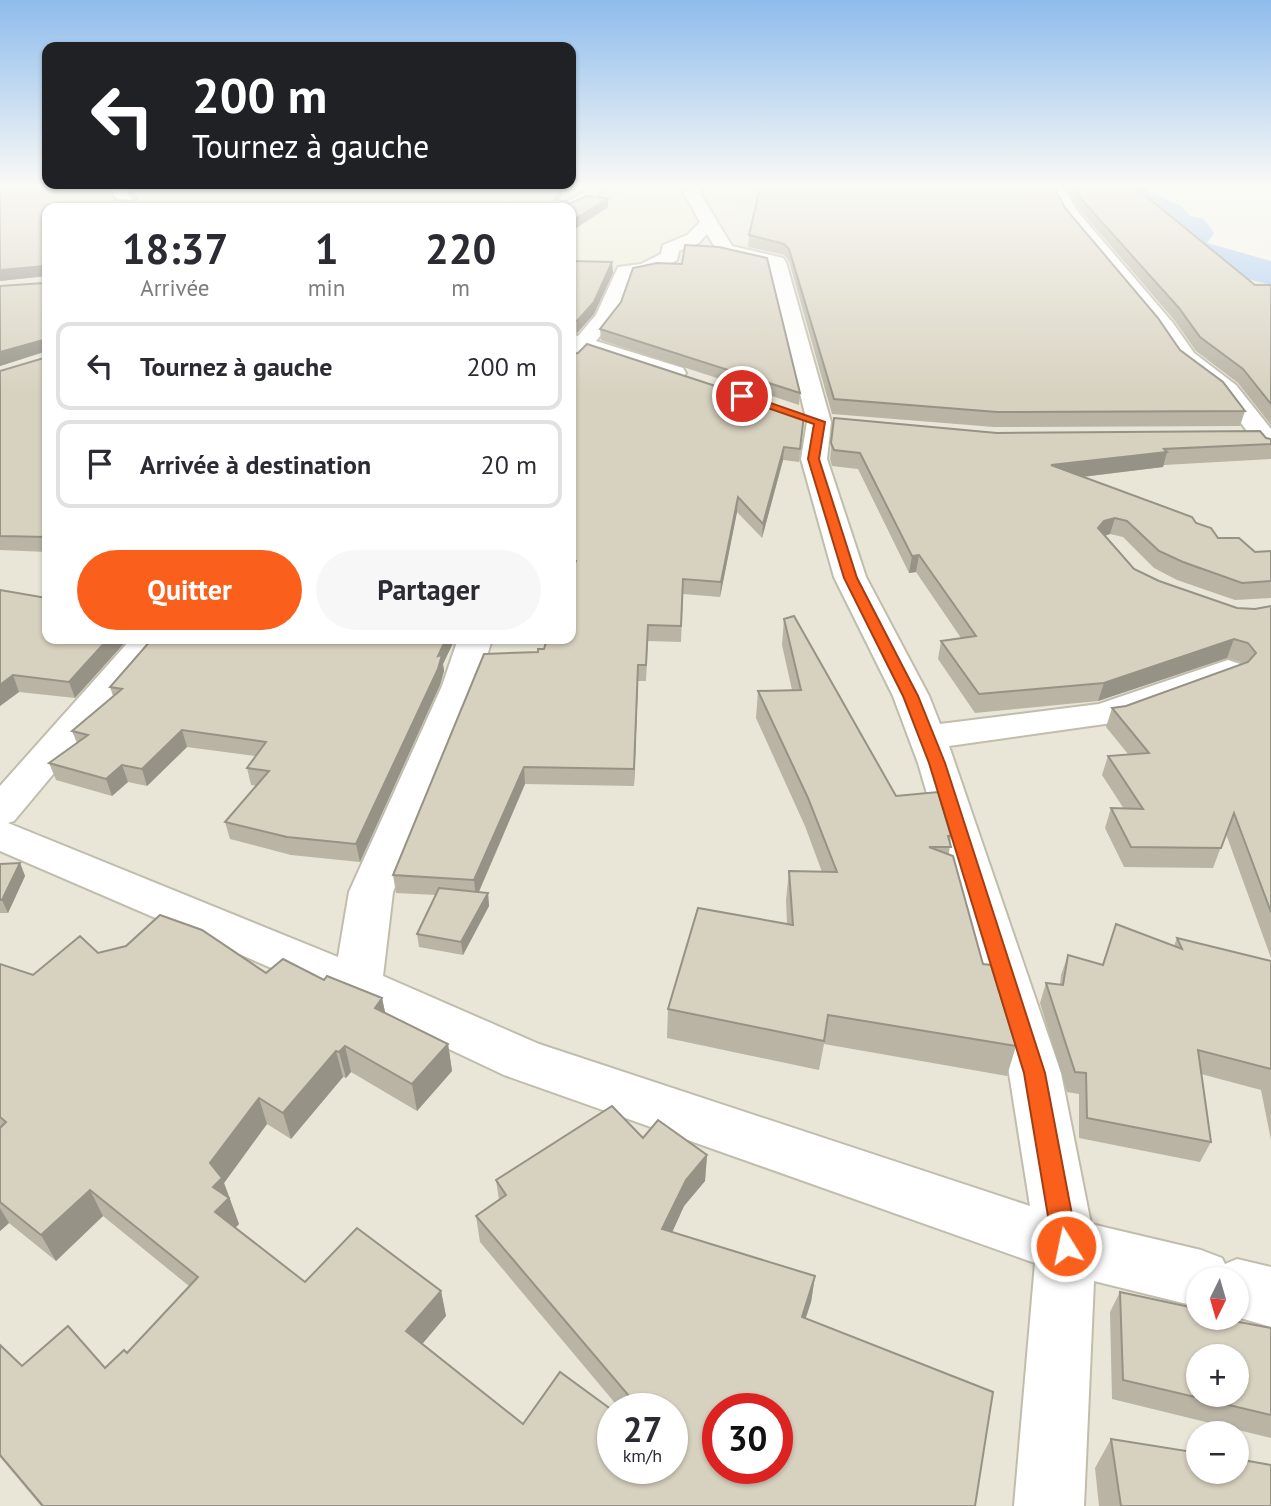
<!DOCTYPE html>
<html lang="fr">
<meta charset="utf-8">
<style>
:root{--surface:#fff;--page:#f7f7f7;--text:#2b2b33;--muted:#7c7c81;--line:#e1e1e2;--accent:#fa5f1c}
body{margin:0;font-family:"PT Sans",sans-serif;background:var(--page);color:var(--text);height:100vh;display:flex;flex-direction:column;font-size:26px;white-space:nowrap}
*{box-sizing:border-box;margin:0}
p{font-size:23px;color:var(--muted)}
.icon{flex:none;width:38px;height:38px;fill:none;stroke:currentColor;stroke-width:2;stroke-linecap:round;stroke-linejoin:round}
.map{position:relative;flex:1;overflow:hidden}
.drawer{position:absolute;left:42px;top:203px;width:534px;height:441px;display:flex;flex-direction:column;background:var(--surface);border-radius:14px;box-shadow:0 2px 5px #0004}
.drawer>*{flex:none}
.hud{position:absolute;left:42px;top:42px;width:534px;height:147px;border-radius:14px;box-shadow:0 2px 5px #0004;background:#202124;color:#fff;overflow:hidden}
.needle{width:46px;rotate:185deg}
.controls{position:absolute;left:1186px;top:1267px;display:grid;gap:14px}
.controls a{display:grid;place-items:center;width:63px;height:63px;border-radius:50%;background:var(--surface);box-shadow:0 2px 5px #0004;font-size:35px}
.speed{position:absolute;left:597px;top:1393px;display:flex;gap:14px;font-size:35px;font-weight:700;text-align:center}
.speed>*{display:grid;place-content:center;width:91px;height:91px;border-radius:50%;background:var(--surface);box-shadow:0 2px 5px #0004;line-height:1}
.speed small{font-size:18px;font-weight:400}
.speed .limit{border:10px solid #d22;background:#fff;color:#111}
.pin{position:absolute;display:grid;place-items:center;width:60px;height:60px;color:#fff;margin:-30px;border:4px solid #fff;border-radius:50%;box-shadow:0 2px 7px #0007}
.me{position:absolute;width:77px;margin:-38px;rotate:350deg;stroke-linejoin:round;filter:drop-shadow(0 0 5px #0008)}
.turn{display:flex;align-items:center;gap:24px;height:147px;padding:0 35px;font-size:32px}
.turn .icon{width:91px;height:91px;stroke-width:2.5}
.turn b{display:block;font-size:49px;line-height:60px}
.eta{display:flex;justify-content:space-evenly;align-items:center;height:119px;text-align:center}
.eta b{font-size:42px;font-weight:700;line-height:49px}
.action{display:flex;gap:14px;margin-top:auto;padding:14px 35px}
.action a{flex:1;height:80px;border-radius:42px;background:var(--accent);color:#fff;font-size:28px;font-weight:700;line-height:80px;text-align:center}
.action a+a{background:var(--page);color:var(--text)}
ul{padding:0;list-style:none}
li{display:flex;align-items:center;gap:21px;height:88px;margin:0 14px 10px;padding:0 21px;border:4px solid var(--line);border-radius:14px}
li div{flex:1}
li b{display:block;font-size:26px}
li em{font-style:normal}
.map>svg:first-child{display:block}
.residential{fill:#e9e6d8;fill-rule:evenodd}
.education{fill:#eeebd4}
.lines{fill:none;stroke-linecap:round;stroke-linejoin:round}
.river{fill:#a7c8f1;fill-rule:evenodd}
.minor-casing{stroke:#c1bdac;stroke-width:4}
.minor{fill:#fff;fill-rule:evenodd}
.wall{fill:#b9b4a4}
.shaded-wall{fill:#969286}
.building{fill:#d7d1bf;stroke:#969286;stroke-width:2;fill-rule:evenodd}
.route{fill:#fa5f1c;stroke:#a23e12;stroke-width:2}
</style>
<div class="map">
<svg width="1271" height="1506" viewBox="0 0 1271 1506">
<rect width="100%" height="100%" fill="#f5f3ea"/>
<path class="residential" d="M0,184h1127l86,66 58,19v1237h-1271zM47,208h523v431h-523zM1199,1279h38v39h-38zM1199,1356h38v39h-38zM612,1409h60v59h-60zM718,1409h59v59h-59zM1199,1433h38v39h-38z"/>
<polygon class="education" points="570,186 735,206 620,273 571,265 570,208 518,208"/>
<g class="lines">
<path class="river" d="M1104,184h35l10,8 31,13 10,11 14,3 10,14 -7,10 64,18v24l-82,-22 -27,-12 -5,-12 8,-9c-18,-21 -43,-20 -61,-46z"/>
<defs>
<g id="minor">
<polygon points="108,184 122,184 137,208 121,208"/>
<polygon points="588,184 602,184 603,189 593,199 570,211 570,208 556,208 583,193"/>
<path d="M691,184h14l-5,9 32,53 51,12 3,4 45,160 -4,37 39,118 63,119 11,28 159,-20 117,-40 12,-4 12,4 6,7 -6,7 -48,16 -73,28 -170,24 112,327 30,151 110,26 21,8 3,6 12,-5 34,8v60l-34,-10v-38h-38v28l-105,-26 -10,225h-70l21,-243 -531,-188 -163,-77 -341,-147v-65l131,-147h35l-152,182 -6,2 330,134 11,-65 93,-206 16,-47h34l-14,47 -85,206 -10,84 156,68 491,162 -21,-133 -91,-310 -25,-67 -59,-119 -33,-118 6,-37 -38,-156 -50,-12 -12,-20 -8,9 -20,8 -2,9 -25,13 -21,3c-4,26 -18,45 -35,65l87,27 3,5 -3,5h-16l-80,-26 -9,11 -8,2v-31l8,2 18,-21 22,-48 23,-3 20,-10 2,-9 24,-10 13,-13 -16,-29z"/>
<polygon points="1042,184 1058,184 1065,190 1078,212 1173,323 1194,353 1236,385 1271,429 1271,454 1262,451 1220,395 1178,363 1157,330 1065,217 1054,195"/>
</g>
</defs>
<use href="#minor" class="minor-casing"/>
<use href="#minor" class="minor"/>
</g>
<g class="wall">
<polygon points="0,184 107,184 116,200 135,201 125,184 535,184 535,186 562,186 562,195 559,201 567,201 569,204 586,196 608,198 608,207 570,232 570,208 47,208 47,552 0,550 0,371 44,358 45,352 0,366 0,286 44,283 46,280 46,276 0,281"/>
<polygon points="1061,184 1131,184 1255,285 1271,285 1271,425 1238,383 1196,351 1175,321 1080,210 1067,188"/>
<polygon points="1065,208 1180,350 1245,411 1240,426 994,427 832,414 789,261 784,255 748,247 749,235"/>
<polygon points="570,261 612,262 613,273 594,314 577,333 571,331"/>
<polygon points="600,329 800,393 799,405 601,340"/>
<polygon points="570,354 804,415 799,462 783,460 762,538 737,512 720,597 683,594 681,642 648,641 646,681 638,681 634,786 525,784 479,892 488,893 489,906 463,955 419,947 417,934 436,895 396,893 393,875 538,652 570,639"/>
<polygon points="834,418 997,433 1266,438 1271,439 1271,459 1164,465 1163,467 1083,477 1196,523 1218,538 1255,552 1271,551 1271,598 1235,600 1177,580 1154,568 1123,537 1110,534 1105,536 1134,569 1159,581 1237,608 1255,609 1271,606 1271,958 1226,834 1213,868 1124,867 1105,828 1111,808 1124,809 1102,775 1108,756 1128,754 1106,727 1112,708 1126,706 1243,664 1241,662 1227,658 1098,701 975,713 938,659 941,641 961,638 916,572 909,573 858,469 832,466 830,459"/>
<polygon points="0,590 128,639 75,698 19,692 0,706"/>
<polygon points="784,619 896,796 951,836 949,854 983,964 1016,1046 1007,1076 824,1044 819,1070 667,1038 668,1009 787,924 786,900 789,871 822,872 805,826 756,718 758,691 792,690 782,645"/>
<polygon points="152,639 455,639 443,664 444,671 440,685 360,862 291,855 230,839 225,822 257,786 251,785 247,768 255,756 187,747 147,786 128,782 112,796 56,780 49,763 77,743 72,731 113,696 110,687"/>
<polygon points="20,863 25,876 8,913 0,913 0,864"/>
<polygon points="1116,924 1174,946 1177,938 1271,961 1271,1140 1261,1090 1201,1074 1211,1142 1200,1162 1079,1138 1079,1094 1067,1092 1040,1003 1046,983 1060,985 1061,975 1068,955 1102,965"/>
<polygon points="98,953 324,980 382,998 385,1013 448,1044 452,1071 417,1111 351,1072 346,1078 343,1077 291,1139 267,1124 224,1183 239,1224 235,1228 305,1282 441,1291 446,1316 422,1344 523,1424 672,1468 672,1409 620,1409 480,1242 476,1216 499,1200 496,1180 643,1138 707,1155 705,1181 684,1206 672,1232 815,1276 811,1302 805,1319 975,1506 41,1506 0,1457 0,1345 22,1366 105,1368 127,1353 189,1286 103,1216 56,1261 9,1223 0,1231 0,964 33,975"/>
<polygon points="1120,1292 1219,1318 1271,1328 1271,1438 1112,1399 1110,1312"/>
<polygon points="1111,1439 1271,1506 1099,1506 1095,1468"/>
</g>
<g class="shaded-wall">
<polygon points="562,186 562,195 555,208 554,200"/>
<polygon points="608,198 608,207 570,232 570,222"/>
<polygon points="612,262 613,273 594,314 577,333 577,321"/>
<polygon points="44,266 47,276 0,281 0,270"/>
<polygon points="43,340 46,351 0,366 0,352"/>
<polygon points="784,447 783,460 762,538 763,524"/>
<polygon points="1167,452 1163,467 1047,481 1051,465"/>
<polygon points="738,497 737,512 720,597 721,582"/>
<polygon points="1115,518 1110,534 1099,537 1098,528 1104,521"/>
<polygon points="919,555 916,572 909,573 912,556"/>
<polygon points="108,639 128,639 75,698 69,682"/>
<polygon points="446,639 455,639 443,664 444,671 440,685 360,862 356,844"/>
<polygon points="1234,639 1227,658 1098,701 1104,683"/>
<polygon points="638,665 638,681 634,786 634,769"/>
<polygon points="13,675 19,692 0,706 0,685"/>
<polygon points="182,730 187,747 147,786 142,769"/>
<polygon points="122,765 128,782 112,796 106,779"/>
<polygon points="524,767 525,784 476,898 474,880"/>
<polygon points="20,863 25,876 8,913 2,900"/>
<polygon points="488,893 489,906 463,955 461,942"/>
<polygon points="382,998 388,1025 375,1008"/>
<polygon points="448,1044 452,1071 417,1111 412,1084"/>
<polygon points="345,1046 351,1072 346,1078 339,1052"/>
<polygon points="336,1051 343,1077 291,1139 283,1113"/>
<polygon points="259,1098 267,1124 224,1183 239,1224 225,1238 215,1212 210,1163"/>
<polygon points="707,1155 705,1181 684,1206 662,1255 662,1229 686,1180"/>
<polygon points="90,1190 103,1216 56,1261 41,1235"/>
<polygon points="0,1208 9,1223 0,1231"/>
<polygon points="815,1276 811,1302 798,1342 802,1317"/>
<polygon points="441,1291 446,1316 412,1356 406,1331"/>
</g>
<g class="building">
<polygon points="0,184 107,184 116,200 135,201 137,199 128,184 534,184 533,186 562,186 554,200 567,201 569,204 586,196 608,198 570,222 570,208 47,208 47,537 0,536 0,371 44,358 46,342 43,340 0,352 0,286 44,283 46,280 46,268 44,266 0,270"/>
<polygon points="761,184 1051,184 1054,186 1065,208 1158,318 1180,350 1223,382 1245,411 997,412 834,399 789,249 784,244 749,235"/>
<polygon points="1073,184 1131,184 1255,285 1271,285 1271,404 1243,369 1200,337 1179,308 1082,200"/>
<polygon points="685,245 719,247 767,258 800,393 600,329 621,302 633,268 657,263 682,264"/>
<polygon points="570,261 612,262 594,302 577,321 570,320"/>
<polygon points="587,344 804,415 800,449 784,447 763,524 738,497 721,582 683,579 681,626 648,625 646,665 638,665 634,769 524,767 474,880 393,875 484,654 538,652 538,649 544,649 547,639 570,639 570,575 576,561 570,560 570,354 578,353"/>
<polygon points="834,418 997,433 1260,431 1266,438 1271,439 1271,444 1164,449 1167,452 1051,465 1192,517 1196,523 1211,528 1218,538 1239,538 1255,552 1271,551 1271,581 1242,583 1183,562 1159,551 1127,521 1115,518 1104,521 1098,528 1134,569 1159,581 1237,608 1255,609 1271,606 1271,912 1234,813 1221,848 1131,847 1111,808 1143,809 1108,756 1149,753 1112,708 1126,706 1248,662 1256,653 1248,643 1234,639 1104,683 979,694 941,641 976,636 919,555 912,556 860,453 834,450 831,443"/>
<polygon points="0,590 47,598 47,639 108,639 69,682 13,675 0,685"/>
<polygon points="794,616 896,796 938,792 951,836 948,836 951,847 929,847 953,856 983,964 991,965 1016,1046 828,1015 824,1041 668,1009 698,908 793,925 789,871 837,872 808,798 758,691 801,690 784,619"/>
<polygon points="152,639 446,639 438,656 442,655 438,669 356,844 287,837 225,822 269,771 247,768 266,742 182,730 142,769 122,765 106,779 49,763 88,735 72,731 122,689 110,687"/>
<polygon points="20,863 2,900 0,900 0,864"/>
<polygon points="439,888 488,893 461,942 417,934"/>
<path d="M160,915l42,15 64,43 17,-14 41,21 3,-4 55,22 -7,10 73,36 -36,40 -67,-38 -6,6 -3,-1 -53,62 -24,-15 -49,65 12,15 -9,9 16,11 -14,14 90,70 52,-54 84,63 -35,40 117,93 37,-52 52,38v58h60v-59h-32l-164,-193 30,-21 -10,-15 116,-74 31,32 15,-18 49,35 -21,25 -24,49 153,47 -13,41 191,75 -18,114h-932l-43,-51v-110l22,21 46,-40 37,42 19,-18 3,3 71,-76 -108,-87 -49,45 -41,-33v-74l6,-6 -6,-5v-153l33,11 47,-39 18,17 28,-7zM718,1409h59v59h-59z"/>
<polygon points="1116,924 1182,949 1177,938 1271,961 1271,1069 1198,1050 1211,1142 1087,1118 1086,1073 1075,1072 1046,983 1063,985 1068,955 1103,965"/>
<path d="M1120,1292l79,17v9h19l53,10v87l-148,-35zM1199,1356h38v39h-38z"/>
<polygon points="1111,1439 1199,1453 1199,1472 1237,1472 1237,1459 1271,1465 1271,1506 1121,1506"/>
</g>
<linearGradient id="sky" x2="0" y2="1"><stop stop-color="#8ebcec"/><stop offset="0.47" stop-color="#fafaf6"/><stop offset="1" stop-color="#fafaf6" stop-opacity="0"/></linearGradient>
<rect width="1271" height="395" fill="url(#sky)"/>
<polygon class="route" points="742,393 825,422 819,459 857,578 918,696 945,763 1045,1073 1078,1246 1074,1254 1066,1257 1057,1254 1053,1246 1024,1073 929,763 903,696 844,578 808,459 814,424 739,398 739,394"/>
</svg>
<div class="controls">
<a><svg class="needle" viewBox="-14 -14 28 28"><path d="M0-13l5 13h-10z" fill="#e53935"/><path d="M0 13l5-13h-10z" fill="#7c7c81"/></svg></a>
<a>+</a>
<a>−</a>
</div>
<div class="speed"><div>27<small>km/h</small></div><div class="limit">30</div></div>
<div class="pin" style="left:742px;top:396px;background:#d93025"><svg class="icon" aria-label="arrive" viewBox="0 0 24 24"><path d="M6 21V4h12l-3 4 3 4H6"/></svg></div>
<svg class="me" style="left:1066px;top:1246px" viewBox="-20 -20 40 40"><circle r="17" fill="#fa5f1c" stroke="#fff" stroke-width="3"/><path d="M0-11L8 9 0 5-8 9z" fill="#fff"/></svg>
<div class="hud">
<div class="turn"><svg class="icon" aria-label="left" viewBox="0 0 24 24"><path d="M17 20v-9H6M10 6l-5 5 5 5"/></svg><div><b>200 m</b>Tournez à gauche</div></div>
</div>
<section class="drawer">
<div class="eta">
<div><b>18:37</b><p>Arrivée</p></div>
<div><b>1</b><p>min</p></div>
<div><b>220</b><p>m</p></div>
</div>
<ul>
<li><svg class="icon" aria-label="left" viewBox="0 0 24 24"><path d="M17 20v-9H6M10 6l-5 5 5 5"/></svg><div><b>Tournez à gauche</b></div><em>200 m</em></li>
<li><svg class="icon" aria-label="arrive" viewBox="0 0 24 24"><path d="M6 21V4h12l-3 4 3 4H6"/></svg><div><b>Arrivée à destination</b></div><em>20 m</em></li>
</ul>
<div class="action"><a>Quitter</a><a>Partager</a></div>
</section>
</div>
